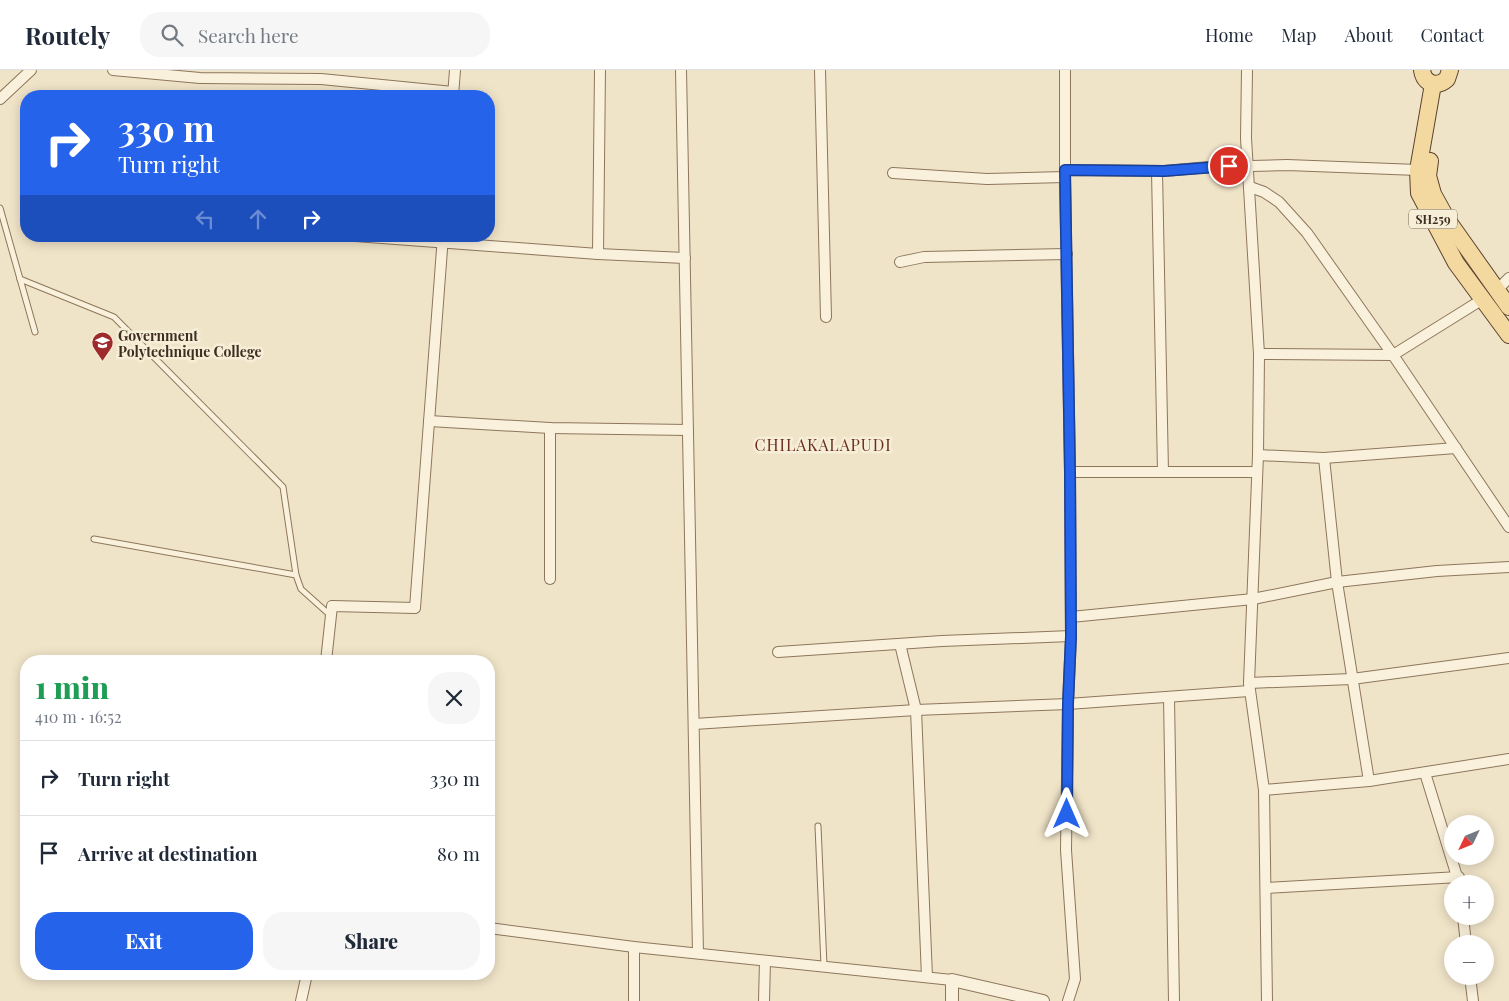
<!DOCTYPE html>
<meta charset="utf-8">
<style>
:root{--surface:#fff;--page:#f6f6f7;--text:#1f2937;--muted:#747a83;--line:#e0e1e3;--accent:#2563eb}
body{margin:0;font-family:"Playfair Display",serif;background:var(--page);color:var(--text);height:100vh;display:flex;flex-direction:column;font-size:19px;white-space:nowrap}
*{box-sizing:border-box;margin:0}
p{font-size:16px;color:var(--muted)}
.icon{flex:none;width:28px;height:28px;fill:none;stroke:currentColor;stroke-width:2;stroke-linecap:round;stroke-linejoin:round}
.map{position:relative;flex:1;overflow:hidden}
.details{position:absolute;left:20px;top:585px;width:475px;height:325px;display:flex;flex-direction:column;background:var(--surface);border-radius:20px;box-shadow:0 2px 12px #0003}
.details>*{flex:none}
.top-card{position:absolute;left:20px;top:20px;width:475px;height:152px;border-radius:20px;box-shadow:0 2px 12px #0003;background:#2563eb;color:#fff;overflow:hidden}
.needle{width:32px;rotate:227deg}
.fabs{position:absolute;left:1444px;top:745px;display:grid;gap:10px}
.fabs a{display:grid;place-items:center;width:50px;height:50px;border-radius:50%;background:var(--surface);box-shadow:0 2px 12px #0003;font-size:25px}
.pin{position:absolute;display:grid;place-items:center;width:42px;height:42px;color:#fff;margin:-21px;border:2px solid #fff;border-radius:50%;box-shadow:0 1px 5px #0007}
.me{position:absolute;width:55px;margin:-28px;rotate:0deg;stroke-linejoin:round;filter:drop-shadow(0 0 4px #0008)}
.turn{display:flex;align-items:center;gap:18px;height:105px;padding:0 15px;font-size:22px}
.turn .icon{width:65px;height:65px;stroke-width:2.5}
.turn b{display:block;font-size:35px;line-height:42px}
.lanes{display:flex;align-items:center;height:48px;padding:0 15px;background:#0003;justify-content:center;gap:25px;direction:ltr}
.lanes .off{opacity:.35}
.round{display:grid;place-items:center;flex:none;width:52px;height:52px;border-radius:20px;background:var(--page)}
.overview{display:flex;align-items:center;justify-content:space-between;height:85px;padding:0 15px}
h1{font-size:30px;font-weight:800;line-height:38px;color:#1e9e55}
.cta{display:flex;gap:10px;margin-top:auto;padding:10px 15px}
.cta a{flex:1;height:58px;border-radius:20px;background:var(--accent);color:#fff;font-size:20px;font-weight:800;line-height:58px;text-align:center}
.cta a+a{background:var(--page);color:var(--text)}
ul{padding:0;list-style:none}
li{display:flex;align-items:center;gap:15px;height:75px;padding:0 15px;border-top:1px solid var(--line)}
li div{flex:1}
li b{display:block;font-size:19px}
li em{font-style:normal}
header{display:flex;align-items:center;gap:30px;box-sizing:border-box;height:70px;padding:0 25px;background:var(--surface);border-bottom:1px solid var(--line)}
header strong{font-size:24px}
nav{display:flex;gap:28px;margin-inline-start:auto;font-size:18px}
.search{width:350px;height:45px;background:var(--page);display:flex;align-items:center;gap:12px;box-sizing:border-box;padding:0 18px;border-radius:20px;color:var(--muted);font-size:19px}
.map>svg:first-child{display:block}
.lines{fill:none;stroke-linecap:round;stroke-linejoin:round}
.service-casing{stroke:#8d765c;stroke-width:7}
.minor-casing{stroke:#8d765c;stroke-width:12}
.tertiary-casing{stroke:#8d765c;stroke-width:14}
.primary-casing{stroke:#5b4430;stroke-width:18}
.service{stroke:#faf1dc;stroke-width:5}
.minor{stroke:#faf1dc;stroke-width:10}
.tertiary{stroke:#faf1dc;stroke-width:12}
.primary{stroke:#f3d9a0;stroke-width:16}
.route-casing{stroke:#184099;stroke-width:12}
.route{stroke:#2563eb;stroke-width:9}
.labels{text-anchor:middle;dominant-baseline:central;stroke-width:5;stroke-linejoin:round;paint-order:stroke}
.shield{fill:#f7eed8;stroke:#756857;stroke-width:1}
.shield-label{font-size:12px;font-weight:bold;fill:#3d2e20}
.poi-label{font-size:14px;font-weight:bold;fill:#3d2e20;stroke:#f7eed8;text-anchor:start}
.quarter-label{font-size:16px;letter-spacing:1px;fill:#6b2e1e;stroke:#f7eed8}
</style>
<header>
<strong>Routely</strong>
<div class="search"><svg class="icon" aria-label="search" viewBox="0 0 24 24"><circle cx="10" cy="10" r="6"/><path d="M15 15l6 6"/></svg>Search here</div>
<nav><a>Home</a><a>Map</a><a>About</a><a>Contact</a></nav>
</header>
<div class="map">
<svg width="1509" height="931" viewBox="0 0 1509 931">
<rect width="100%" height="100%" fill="#f0e4c8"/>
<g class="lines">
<defs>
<g id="service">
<polyline points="0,138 35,262"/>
<polyline points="20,209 114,247 283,417 296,505"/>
<polyline points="94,469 296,505 301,519 330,545"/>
<polyline points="818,756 824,896"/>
</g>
<g id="minor">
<polyline points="113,0 200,8 321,9 453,22"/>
<polyline points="681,0 698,883"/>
<polyline points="820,0 826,247"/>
<polyline points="1065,0 1065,107 1070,402 1071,566 1068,634 1066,780 1075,909 1068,931"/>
<polyline points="1247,0 1246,68 1259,284 1258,385 1249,613 1264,720 1267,931"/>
<polyline points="453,26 455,0"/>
<polyline points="0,29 31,0"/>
<polyline points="1065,100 1164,101 1209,97 1287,95 1418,100"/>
<polyline points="1157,101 1163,402"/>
<polyline points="893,103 987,109 1065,107"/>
<polyline points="1250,117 1264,122 1279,132 1307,163 1393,285 1509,457"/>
<polyline points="355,166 598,184 685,188"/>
<polyline points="598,184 600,0"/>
<polyline points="900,192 924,187 1067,184"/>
<polyline points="1497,220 1509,208"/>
<polyline points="1259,284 1393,285 1483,229"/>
<polyline points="429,351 550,358 688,360"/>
<polyline points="1258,385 1324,388 1456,378"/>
<polyline points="1070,402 1257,402"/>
<polyline points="550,509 550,358"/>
<polyline points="1071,547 1253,529 1337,512 1437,501 1509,497"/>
<polyline points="900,574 916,640 927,907"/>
<polyline points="778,582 942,571 1071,566"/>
<polyline points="326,591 332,536 415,538 443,166"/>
<polyline points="1249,613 1352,609 1509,588"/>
<polyline points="1169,627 1174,931"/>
<polyline points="694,654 916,640 1068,634 1249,621"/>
<polyline points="1425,703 1459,813"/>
<polyline points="1369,711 1509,689"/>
<polyline points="1264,720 1369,711 1337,512 1324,388"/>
<polyline points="1266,818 1459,807"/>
<polyline points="1463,846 1466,874"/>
<polyline points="489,858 634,877 952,910"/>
<polyline points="1470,906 1473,931"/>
<polyline points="301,931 307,904"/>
<polyline points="634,931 634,877"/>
<polyline points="764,931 765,891"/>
</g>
<polyline id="tertiary" points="952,931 952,910 1043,931"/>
<g id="primary">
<path d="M1422,0c2,14 15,18 25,9l3,-9"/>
<polyline points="1433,14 1418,100 1419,123 1456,193 1509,265"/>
<polyline points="1430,91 1428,106 1433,124 1448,151 1509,237"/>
</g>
</defs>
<use href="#service" class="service-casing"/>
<use href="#minor" class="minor-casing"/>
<use href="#tertiary" class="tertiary-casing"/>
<use href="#primary" class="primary-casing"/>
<use href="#service" class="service"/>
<use href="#minor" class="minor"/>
<use href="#tertiary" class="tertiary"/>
<use href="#primary" class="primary"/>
</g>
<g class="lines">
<defs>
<polyline id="route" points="1067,744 1068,634 1071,566 1070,402 1065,100 1164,101 1229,96"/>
</defs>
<use href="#route" class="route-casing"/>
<use href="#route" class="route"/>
</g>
<defs>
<symbol id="university-pin" viewBox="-11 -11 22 30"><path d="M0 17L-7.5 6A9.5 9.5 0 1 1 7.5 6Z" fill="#9e2a2b" stroke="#f7eed8"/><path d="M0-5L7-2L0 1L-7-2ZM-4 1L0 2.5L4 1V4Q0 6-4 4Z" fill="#fff"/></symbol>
</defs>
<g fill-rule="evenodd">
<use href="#university-pin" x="90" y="260" width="25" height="34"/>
</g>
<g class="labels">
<rect class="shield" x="1409" y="139.5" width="48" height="19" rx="4"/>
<g class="shield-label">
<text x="1433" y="149">SH259</text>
</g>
<g class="poi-label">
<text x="118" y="265">Government<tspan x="118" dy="16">Polytechnique College</tspan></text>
</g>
<g class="quarter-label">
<text x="823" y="374">CHILAKALAPUDI</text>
</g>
</g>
</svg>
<div class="fabs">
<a><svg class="needle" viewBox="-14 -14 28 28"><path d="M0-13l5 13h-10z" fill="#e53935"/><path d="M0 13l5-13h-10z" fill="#747a83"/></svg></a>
<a>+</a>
<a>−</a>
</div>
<div class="pin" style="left:1229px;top:96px;background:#d93025"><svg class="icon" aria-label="arrive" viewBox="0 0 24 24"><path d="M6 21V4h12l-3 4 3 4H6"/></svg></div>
<svg class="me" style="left:1067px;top:744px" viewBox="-20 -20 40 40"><path d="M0-17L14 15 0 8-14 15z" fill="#2563eb" stroke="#fff" stroke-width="4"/></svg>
<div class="top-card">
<div class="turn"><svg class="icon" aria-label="right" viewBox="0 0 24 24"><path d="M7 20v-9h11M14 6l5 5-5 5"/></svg><div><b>330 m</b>Turn right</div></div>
<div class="lanes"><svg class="icon off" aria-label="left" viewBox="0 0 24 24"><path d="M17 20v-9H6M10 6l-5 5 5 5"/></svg><svg class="icon off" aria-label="ahead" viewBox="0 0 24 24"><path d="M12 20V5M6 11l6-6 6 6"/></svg><svg class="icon" aria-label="right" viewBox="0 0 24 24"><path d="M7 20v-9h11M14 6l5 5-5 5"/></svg></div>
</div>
<section class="details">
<div class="overview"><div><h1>1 min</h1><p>410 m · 16:52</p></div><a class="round"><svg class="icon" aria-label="close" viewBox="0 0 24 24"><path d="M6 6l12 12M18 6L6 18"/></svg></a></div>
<ul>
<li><svg class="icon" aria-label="right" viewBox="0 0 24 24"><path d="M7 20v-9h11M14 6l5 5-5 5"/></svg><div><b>Turn right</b></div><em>330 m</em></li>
<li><svg class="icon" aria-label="arrive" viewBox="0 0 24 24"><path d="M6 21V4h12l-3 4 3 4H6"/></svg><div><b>Arrive at destination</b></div><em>80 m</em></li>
</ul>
<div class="cta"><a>Exit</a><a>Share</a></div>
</section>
</div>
